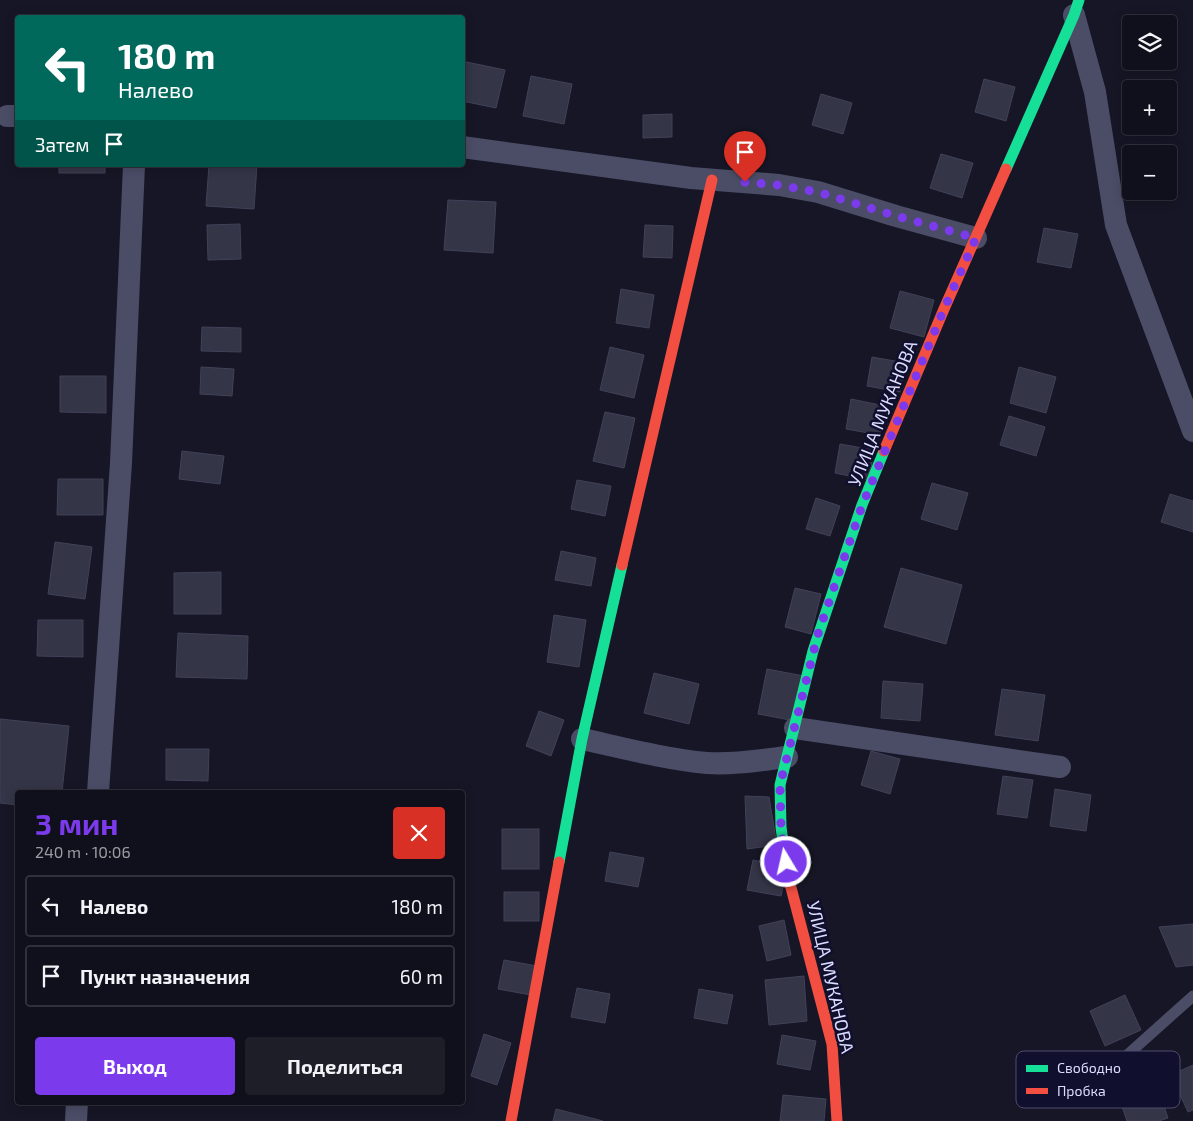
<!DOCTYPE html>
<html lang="ru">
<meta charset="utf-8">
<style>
:root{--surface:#10101c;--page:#1e1e29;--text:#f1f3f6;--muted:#9c9da3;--line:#30303b;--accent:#7c3aed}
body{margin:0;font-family:"Exo 2",sans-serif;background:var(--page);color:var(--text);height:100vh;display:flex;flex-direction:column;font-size:19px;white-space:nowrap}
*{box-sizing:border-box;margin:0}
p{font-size:16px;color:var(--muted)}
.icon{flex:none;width:28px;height:28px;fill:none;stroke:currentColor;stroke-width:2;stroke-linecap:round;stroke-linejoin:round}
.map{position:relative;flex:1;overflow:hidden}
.drawer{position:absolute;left:15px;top:790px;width:450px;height:315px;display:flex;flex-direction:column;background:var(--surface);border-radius:5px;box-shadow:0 2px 12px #0003,0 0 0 1px var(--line)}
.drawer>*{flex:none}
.guide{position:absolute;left:15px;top:15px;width:450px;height:152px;border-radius:5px;box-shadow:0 2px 12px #0003,0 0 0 1px var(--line);background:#00695c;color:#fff;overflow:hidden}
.controls{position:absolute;left:1122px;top:15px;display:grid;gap:10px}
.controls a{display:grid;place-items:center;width:55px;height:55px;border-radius:5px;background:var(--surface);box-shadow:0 2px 12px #0003,0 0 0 1px var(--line);font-size:25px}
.pin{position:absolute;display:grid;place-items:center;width:42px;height:42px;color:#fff;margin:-51px -21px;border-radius:50% 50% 50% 0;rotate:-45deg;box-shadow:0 0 5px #0007}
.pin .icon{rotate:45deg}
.me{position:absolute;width:55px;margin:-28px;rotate:351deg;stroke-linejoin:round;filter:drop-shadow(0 0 4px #0008)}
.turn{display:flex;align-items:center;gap:18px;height:105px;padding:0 20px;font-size:22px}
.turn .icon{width:65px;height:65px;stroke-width:2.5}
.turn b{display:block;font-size:35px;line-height:42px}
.then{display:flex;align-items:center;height:48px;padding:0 20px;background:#0003;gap:10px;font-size:19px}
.round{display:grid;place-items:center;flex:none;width:52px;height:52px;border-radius:5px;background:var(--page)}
.overview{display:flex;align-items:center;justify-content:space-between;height:85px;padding:0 20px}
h1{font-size:30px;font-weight:700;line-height:38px;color:var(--accent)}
.button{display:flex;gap:10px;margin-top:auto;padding:10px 20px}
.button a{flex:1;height:58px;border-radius:5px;background:var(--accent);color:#fff;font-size:20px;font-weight:700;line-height:58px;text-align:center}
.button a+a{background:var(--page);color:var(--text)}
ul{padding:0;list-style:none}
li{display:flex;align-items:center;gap:15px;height:62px;margin:0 10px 8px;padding:0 10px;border:2px solid var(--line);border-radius:5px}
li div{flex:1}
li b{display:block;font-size:19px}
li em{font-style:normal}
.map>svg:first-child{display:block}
.building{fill:#343547;stroke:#414159}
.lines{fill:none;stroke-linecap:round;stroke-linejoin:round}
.lane{stroke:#4b4d67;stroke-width:11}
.street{stroke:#4b4d67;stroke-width:22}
.fast{stroke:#16e098;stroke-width:11}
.jam{stroke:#f24e42;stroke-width:11}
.route{stroke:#7c3aed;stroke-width:9;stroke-dasharray:0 16.2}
.labels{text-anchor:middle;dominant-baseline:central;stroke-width:5;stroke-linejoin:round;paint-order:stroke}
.street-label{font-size:18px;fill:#dbdcff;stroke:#100f2d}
.key{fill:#100f2d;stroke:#4d4c6c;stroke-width:1}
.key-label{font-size:14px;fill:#dbdcff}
</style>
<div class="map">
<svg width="1193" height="1121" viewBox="0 0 1193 1121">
<rect width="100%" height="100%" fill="#161626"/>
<g class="building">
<polygon points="462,61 505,70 496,108 462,101"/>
<polygon points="531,76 572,84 564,124 523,116"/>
<polygon points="984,79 1015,87 1006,121 975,112"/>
<polygon points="821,94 852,103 843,134 812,125"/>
<polygon points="672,114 672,137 643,138 643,115"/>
<polygon points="941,154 973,163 962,198 930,188"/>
<rect x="59" y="165" width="46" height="8"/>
<polygon points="209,165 257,165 254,209 206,206"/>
<polygon points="448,200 496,202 493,253 444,250"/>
<polygon points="240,224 241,259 208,260 207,225"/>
<polygon points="645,225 673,226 672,258 643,257"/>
<polygon points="1044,228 1078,234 1071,268 1037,262"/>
<polygon points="621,289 654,295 649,328 616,323"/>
<polygon points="900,291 934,300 924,337 890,328"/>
<polygon points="202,327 241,328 241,352 201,351"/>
<polygon points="610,347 644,355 634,398 600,390"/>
<polygon points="872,357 906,363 900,392 867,386"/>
<polygon points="201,367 234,369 232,396 200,394"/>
<polygon points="1019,367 1056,377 1046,413 1010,403"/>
<polygon points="60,376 106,376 106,413 60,412"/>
<polygon points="851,399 885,406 880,435 846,429"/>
<polygon points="605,412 635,418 624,468 593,461"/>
<polygon points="1009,416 1045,427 1036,456 1000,445"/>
<polygon points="840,444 874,450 869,480 835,473"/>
<polygon points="182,451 224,456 220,484 179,479"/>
<polygon points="58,479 103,479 103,515 57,515"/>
<polygon points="577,480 611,486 605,516 571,509"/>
<polygon points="932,483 968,493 957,530 921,519"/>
<polygon points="1170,494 1193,501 1193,532 1161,522"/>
<polygon points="816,498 840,506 830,536 806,529"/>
<polygon points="55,542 92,547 85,599 48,594"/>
<polygon points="561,551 596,558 591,586 555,580"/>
<polygon points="901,568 962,585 946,644 884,627"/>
<polygon points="221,572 221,614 174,614 174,573"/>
<polygon points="795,588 821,594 811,634 785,627"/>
<polygon points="554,615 586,620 579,667 547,662"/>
<polygon points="38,620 83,620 83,657 37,656"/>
<polygon points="178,633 248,636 247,679 176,677"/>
<polygon points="767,669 804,676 795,721 758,714"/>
<polygon points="654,673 699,684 689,724 644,713"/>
<polygon points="883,681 923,684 920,721 881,718"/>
<polygon points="1002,689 1045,695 1038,741 995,735"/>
<polygon points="539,711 564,720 551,756 526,746"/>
<polygon points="0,719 69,726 62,792 18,792 18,805 0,803"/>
<polygon points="166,749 209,749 208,781 166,780"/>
<polygon points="871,751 900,759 890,794 861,785"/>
<polygon points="1003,776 1033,780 1027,818 997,814"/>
<polygon points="1055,789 1091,795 1086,831 1050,826"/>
<polygon points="745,796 769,797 777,845 747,849"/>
<rect x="502" y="829" width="37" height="40"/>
<polygon points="610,852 644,858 638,887 605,881"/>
<polygon points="753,860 787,867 781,896 747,890"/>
<rect x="504" y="892" width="35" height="29"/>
<polygon points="784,920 791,955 767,961 759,926"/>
<polygon points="1193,924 1193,965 1176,967 1159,927"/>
<polygon points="504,960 537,966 531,995 498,989"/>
<polygon points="804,976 807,1021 769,1025 765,980"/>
<polygon points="577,988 610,994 605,1023 571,1017"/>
<polygon points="699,989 733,995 727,1024 694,1018"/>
<polygon points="1125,995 1141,1030 1105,1046 1090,1011"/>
<polygon points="484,1034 511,1043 497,1085 471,1076"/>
<polygon points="782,1035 816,1041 810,1070 777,1064"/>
<polygon points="1193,1065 1193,1110 1188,1112 1171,1075"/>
<polygon points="1156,1082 1168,1118 1159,1121 1127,1121 1118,1095"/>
<polygon points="783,1095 826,1099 824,1121 780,1121"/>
<polygon points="556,1109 603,1121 553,1121"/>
</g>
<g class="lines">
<polyline class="lane" points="1096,1083 1193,996"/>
<g class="street">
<polyline points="1074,15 1095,92 1116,225 1193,431"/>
<polyline points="7,116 18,116"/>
<polyline points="462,147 691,178 779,185 818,192 896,216 976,238"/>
<polyline points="795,728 1060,767"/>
<path d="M582,739c41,9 83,20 125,24 26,2 54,-3 80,-6"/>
<polyline points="98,792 121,463 134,165"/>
<polyline points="76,1121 77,1102"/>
</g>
<g class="fast">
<polyline points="1006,169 1074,15 1079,0"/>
<polyline points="784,849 781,827 780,785 813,651 862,505 884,451"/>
<polyline points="559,862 582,739 622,565"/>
</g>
<g class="jam">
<polyline points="884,451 944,309 1006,169"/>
<polyline points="622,565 712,180"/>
<polyline points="784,849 789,880 832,1044 837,1121"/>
<polyline points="511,1121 559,862"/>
</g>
</g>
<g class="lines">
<polyline class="route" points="745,182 778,185 818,192 896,216 976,238 944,309 862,506 818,634 780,785 781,827 786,862"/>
</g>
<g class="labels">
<g class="street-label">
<text transform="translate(882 413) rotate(-68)">УЛИЦА МУКАНОВА</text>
<text transform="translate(831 977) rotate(77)">УЛИЦА МУКАНОВА</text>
</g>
</g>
<rect x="1016" y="1051" width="164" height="57" rx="8" class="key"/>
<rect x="1026" y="1065" width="22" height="7" fill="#16e098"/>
<rect x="1026" y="1088" width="22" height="6" fill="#f24e42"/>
<g class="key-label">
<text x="1057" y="1073">Свободно</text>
<text x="1057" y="1096">Пробка</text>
</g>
</svg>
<div class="controls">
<a><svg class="icon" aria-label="layers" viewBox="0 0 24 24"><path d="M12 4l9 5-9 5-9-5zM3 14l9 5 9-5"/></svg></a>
<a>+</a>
<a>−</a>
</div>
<div class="pin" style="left:745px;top:182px;background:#d93025"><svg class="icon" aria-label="arrive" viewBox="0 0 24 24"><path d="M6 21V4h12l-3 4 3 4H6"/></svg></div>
<svg class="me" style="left:786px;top:862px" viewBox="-20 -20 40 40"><circle r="17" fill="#7c3aed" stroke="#fff" stroke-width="3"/><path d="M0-11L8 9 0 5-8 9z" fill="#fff"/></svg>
<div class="guide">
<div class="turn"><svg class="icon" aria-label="left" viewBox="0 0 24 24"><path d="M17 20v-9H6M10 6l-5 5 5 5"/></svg><div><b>180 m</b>Налево</div></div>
<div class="then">Затем<svg class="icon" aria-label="arrive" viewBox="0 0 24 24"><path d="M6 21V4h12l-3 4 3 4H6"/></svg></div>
</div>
<section class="drawer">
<div class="overview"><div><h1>3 мин</h1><p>240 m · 10:06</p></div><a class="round" style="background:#d93025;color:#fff"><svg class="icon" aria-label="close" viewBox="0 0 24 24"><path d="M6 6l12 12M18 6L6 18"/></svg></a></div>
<ul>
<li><svg class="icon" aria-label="left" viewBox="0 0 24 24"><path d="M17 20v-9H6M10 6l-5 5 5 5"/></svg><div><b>Налево</b></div><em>180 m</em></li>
<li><svg class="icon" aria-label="arrive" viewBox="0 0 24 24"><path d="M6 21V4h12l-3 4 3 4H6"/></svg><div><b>Пункт назначения</b></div><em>60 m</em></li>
</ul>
<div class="button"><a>Выход</a><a>Поделиться</a></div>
</section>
</div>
